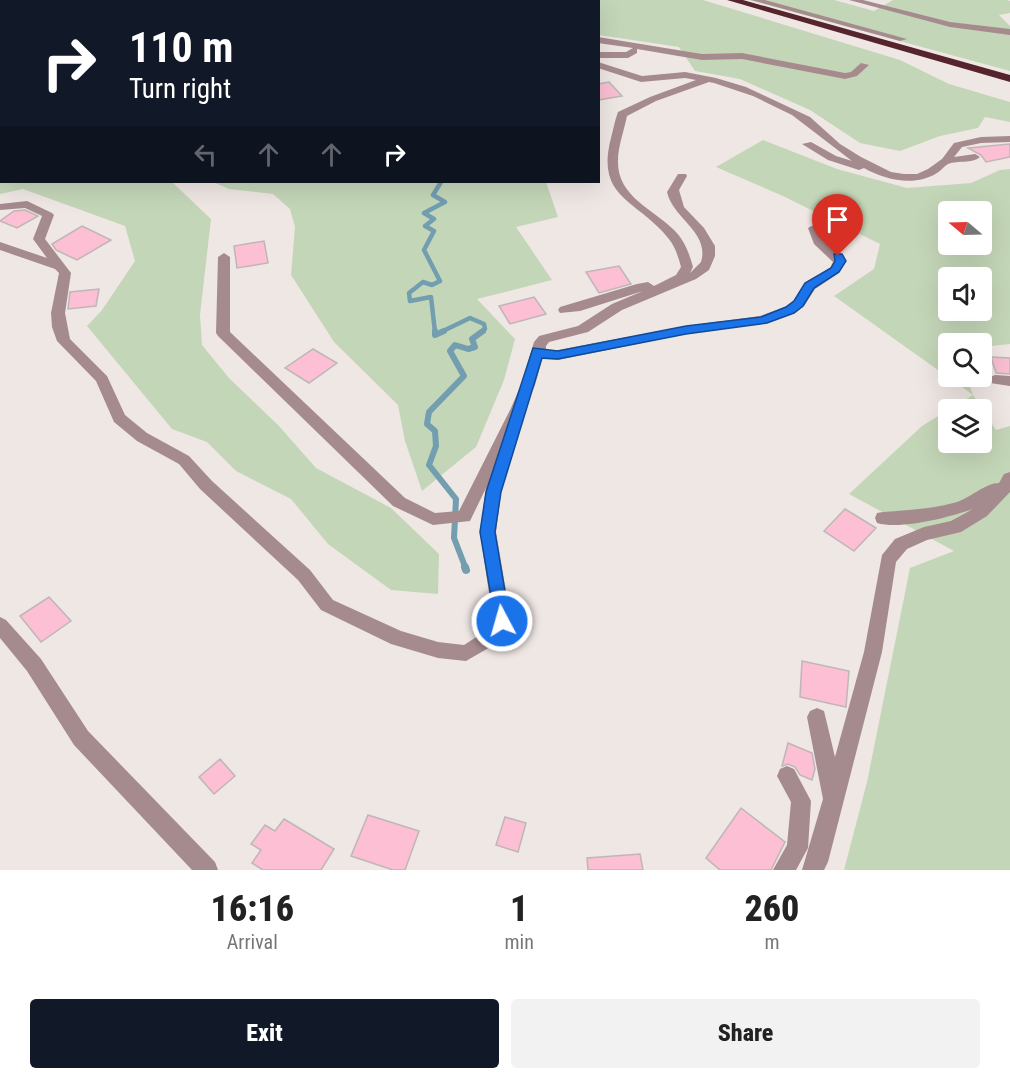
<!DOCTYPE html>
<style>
:root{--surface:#fff;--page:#f2f2f2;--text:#222;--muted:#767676;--accent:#111827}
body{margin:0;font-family:"Roboto Condensed",sans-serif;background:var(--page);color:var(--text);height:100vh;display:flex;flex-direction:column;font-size:22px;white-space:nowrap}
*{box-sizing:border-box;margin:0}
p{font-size:20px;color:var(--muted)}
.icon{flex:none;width:33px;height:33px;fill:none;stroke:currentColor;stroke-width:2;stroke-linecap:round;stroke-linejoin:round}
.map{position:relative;height:870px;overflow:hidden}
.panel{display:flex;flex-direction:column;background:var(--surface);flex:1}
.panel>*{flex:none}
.guide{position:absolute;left:0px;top:0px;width:600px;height:183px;box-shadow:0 6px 24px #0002;background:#111827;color:#fff;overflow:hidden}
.needle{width:39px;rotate:289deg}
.tools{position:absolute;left:938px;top:201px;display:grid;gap:12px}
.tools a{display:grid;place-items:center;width:54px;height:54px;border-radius:6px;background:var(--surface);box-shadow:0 6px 24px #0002;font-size:30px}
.pin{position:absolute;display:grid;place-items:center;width:51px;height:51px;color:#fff;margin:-62px -26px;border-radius:50% 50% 50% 0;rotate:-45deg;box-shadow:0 0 6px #0007}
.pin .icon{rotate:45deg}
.me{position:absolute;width:66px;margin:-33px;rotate:354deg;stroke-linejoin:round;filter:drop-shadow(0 0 4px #0008)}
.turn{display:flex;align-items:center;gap:21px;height:126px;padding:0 30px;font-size:27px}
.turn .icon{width:78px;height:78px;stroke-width:2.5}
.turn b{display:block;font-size:42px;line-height:51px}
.lanes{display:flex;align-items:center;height:57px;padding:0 30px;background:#0003;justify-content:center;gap:30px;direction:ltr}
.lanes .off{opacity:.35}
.eta{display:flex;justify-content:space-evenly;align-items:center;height:102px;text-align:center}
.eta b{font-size:36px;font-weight:800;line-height:42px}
.button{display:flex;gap:12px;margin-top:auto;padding:12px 30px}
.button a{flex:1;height:69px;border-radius:6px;background:var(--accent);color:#fff;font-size:24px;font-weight:800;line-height:69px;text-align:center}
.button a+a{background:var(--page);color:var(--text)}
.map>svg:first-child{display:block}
.green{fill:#c4d6b8;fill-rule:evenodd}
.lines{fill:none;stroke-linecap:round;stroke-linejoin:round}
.stream-far3{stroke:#729eb0;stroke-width:4}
.stream-far2{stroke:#729eb0;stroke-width:4.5}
.stream-far1{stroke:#729eb0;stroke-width:6}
.stream{stroke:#729eb0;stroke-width:8}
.building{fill:#fcbfd3;stroke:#beb6b9;stroke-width:1.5}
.minor{fill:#a68b8e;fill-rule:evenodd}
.highway{fill:#55242d;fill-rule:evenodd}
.route{fill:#1a73e8;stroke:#114b97;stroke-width:1.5}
</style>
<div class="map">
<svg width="1010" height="870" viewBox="0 0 1010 870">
<rect width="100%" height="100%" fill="#efe7e4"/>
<g class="green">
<polygon points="580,0 703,0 900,60 949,84 1010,102 1010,122 985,117 978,128 940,136 900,151 860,143 810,110 740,79 695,71 679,47 599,35 598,2"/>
<polygon points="749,0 834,0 874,11 893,0 1007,0 1010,1 1010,13 999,15 1010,26 1010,71"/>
<polygon points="0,87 2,182 172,182 211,219 200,315 202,345 229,378 279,426 316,468 391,508 439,554 438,594 391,590 328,544 291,499 236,471 207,442 172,429 87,326 102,310 135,261 125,226 23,189 0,194"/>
<path d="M763,140l74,29 70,19 64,-5 29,-13 10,-1v175l-29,3v-3h-33v32l19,1 6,18 23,35 14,-4v444h-166l23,-88 43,-214 44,-17 -105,-57 73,-68 26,-16v32h33v-32l-32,-1 24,-14 -139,-99 40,-27 6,-25 -97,-48 -67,-29zM948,212h33v32h-33zM948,278h33v32h-33z"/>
<polygon points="213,182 546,182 558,217 516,227 552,280 477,299 515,339 504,380 476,447 422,491 405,441 398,405 334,342 291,275 295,227 290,209 273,194 229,189"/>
</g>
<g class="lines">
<polyline class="stream-far3" points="530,0 533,2"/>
<g class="stream-far2">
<polyline points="435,332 431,297 410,301 409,293 423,282 432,285 440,281 424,250 434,231 425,226 434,219 424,213 445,202 433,195 441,182"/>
<polyline points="441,332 470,318 484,324 485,329 481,332"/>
</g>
<g class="stream-far1">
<polyline points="435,331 435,335 444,331"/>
<polyline points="466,569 454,538 456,499 429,465 436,446 435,431 427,424 429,412 464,376 450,351 455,345 468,349 475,347 472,339 483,331"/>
</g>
<polyline class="stream" points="465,567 466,570"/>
</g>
<g class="building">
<polygon points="609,82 622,96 598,100 598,84"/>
<polygon points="1010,144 1010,157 986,162 981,155 968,148"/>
<polygon points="25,210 38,216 17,228 0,221 14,211"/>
<polygon points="82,226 111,240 77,260 56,250 52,244"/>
<polygon points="264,241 268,263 237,268 234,246"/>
<polygon points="619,266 631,284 599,293 586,272"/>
<polygon points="99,289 96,306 68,309 70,292"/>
<polygon points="534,297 546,314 510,324 499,306"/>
<polygon points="313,349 337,363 309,383 285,368"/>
<polygon points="991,357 1010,358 1010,374 996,373"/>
<polygon points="845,509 876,528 854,551 824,531"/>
<polygon points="49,597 71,621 41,642 20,616"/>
<polygon points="802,661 849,671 846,707 800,697"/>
<polygon points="788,743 812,753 815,769 812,780 800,775 795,767 788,764 782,766"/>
<polygon points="220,759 235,776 214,794 199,777"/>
<polygon points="741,808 785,842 771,870 720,870 706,858"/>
<polygon points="368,815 419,831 405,870 393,870 351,856"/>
<polygon points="505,817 526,823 518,852 496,845"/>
<polygon points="284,819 334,849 321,870 263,870 252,863 261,850 251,844 265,825 275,831"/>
<polygon points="640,854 643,870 588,870 587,858"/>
</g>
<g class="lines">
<g class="minor">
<polygon points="46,0 54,0 55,2 47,2"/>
<polygon points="59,0 67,0 68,2 60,2"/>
<polygon points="140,0 149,0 139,2"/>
<polygon points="302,0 324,0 326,2 303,2"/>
<polygon points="338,0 349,0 336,2"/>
<polygon points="438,0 446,0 437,2"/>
<polygon points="566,0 574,0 575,2 567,2"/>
<polygon points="751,0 765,0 907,39 900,41"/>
<polygon points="849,0 863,0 950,22 1010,29 1010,35 950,27"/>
<polygon points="0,6 2,7 2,12 0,12"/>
<polygon points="598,37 702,54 742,53 845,73 851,72 861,63 869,65 857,76 845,79 742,59 702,60 637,49 637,53 628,58 598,58 598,52 626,52 633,48 598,43"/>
<path d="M598,62l44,14 43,-4 31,6 30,9 64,30 30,27 21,13 30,15 13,2h13l11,-5 14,-10 12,-16 27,-6 29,-1v6l-29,1 -19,4 -8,10 21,-3 5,3c-8,7 -22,3 -32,7 -4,2 -7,7 -11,9 -22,14 -52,7 -73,-5l-5,2 -31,-10 -26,-16 9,-2 25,14 16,5 -60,-46 -39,-19 -39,-13 -5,-1 -53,19 -29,15c-3,15 -9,30 -9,45 -1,35 35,48 56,69 11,11 15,23 19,37l-3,6 11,-11c9,-30 -28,-43 -34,-70l11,-18h8l1,2 -8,14 5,17 20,21 11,18v10l-6,14 -13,9 -74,31 -34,22 -39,10 -3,4v4h12l128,-24 74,-10 25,-9 9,-7 12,-17 24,-15 3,-6 -19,-18 -6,-16 9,-5h8l2,2 -7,5 4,10 22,21 -7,12 -24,16 -11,17 -9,7 -28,10 -81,11 -128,26 -16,-1 -7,26 -26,56 6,5 -14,46 -5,40 15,89 -12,21 -33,19 -28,-3 -47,-14 -70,-34 -23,-30 -98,-91 -21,-25 -42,-23 -23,-19 -18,-41 -39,-40 -5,-14 -1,-14 8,-40 -4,-4 -55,-19v-8l47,16 -14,-19 9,-23 -17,-8 -25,2v-6l27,-3 25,12 2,2 -9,24 26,34 -6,40 5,26 37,37 18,39 22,18 42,23 23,25 98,89 23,30 68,31 37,11 26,3 23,-15 6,-10 -13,-88 6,-44 -16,33 -37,4 -40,-19 -175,-170 -2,-3 2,-76 6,-4 6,4v75l175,166 30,15 24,-2 52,-103 10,-23 13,-43 5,-6 39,-10 34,-22 31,-13 -63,20 -20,2 -2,-3 2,-3 77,-23 11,-2 6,4 22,-11 5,-8c-3,-11 -6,-21 -13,-29 -30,-38 -73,-39 -57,-100 2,-8 4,-18 7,-26l32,-15 46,-17 -11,-2 -44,4 -43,-14z"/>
<polygon points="995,375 1010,376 1010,386 990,383 988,380 990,377"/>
<path d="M1010,472v20l-23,24 -26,16 -34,8 -20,9 -11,13 -14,90 -54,210 -4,8h-22l21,-71 -16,-82 3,-6 7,-3 7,3 11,46 29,-105 18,-97 13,-16 29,-12 27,-6 22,-12c-23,8 -71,21 -96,14l-2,-5 2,-5 6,-1c25,-2 50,-3 74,-10 14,-5 29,-19 42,-19l5,-9z"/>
<polygon points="0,617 6,620 41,659 88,731 215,862 218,870 192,870 74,745 27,671 0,638"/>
<polygon points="787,766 794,769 811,801 808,848 796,870 773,870 787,845 791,802 777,776 780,769"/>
</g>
<polygon class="highway" points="727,0 743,0 1010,75 1010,82"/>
</g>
<polygon class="route" points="834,254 842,254 846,261 839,272 814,288 803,306 794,313 767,323 686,334 558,359 542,358 501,492 495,532 510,621 508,626 496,626 480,532 486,492 533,348 558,351 686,326 761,317 786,307 794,301 805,283 831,268 835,261"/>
</svg>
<div class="tools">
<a><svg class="needle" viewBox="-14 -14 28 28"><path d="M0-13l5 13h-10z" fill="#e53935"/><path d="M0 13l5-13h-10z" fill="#767676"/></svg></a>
<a><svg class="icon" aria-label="sound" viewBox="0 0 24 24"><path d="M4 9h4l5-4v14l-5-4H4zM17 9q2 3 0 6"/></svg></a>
<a><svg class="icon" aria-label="search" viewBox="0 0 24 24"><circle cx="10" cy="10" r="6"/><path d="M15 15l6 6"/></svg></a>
<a><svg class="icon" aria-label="layers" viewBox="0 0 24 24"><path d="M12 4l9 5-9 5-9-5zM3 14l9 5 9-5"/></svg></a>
</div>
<div class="pin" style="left:838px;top:256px;background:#d93025"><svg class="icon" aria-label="arrive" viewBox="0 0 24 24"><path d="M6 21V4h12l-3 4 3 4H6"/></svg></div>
<svg class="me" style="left:502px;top:621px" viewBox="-20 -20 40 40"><circle r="17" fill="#1a73e8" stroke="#fff" stroke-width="3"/><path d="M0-11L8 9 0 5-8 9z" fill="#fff"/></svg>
<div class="guide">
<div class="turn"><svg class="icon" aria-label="right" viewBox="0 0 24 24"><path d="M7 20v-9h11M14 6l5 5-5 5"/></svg><div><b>110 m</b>Turn right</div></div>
<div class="lanes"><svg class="icon off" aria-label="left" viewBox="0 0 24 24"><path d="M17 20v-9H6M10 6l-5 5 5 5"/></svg><svg class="icon off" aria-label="ahead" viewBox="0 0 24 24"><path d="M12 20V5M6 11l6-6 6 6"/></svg><svg class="icon off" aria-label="ahead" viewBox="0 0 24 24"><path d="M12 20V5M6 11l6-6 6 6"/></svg><svg class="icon" aria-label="right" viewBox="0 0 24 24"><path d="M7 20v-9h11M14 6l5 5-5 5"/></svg></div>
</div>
</div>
<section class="panel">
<div class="eta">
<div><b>16:16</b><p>Arrival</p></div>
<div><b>1</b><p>min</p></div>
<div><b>260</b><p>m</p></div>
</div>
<div class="button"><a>Exit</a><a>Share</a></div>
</section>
